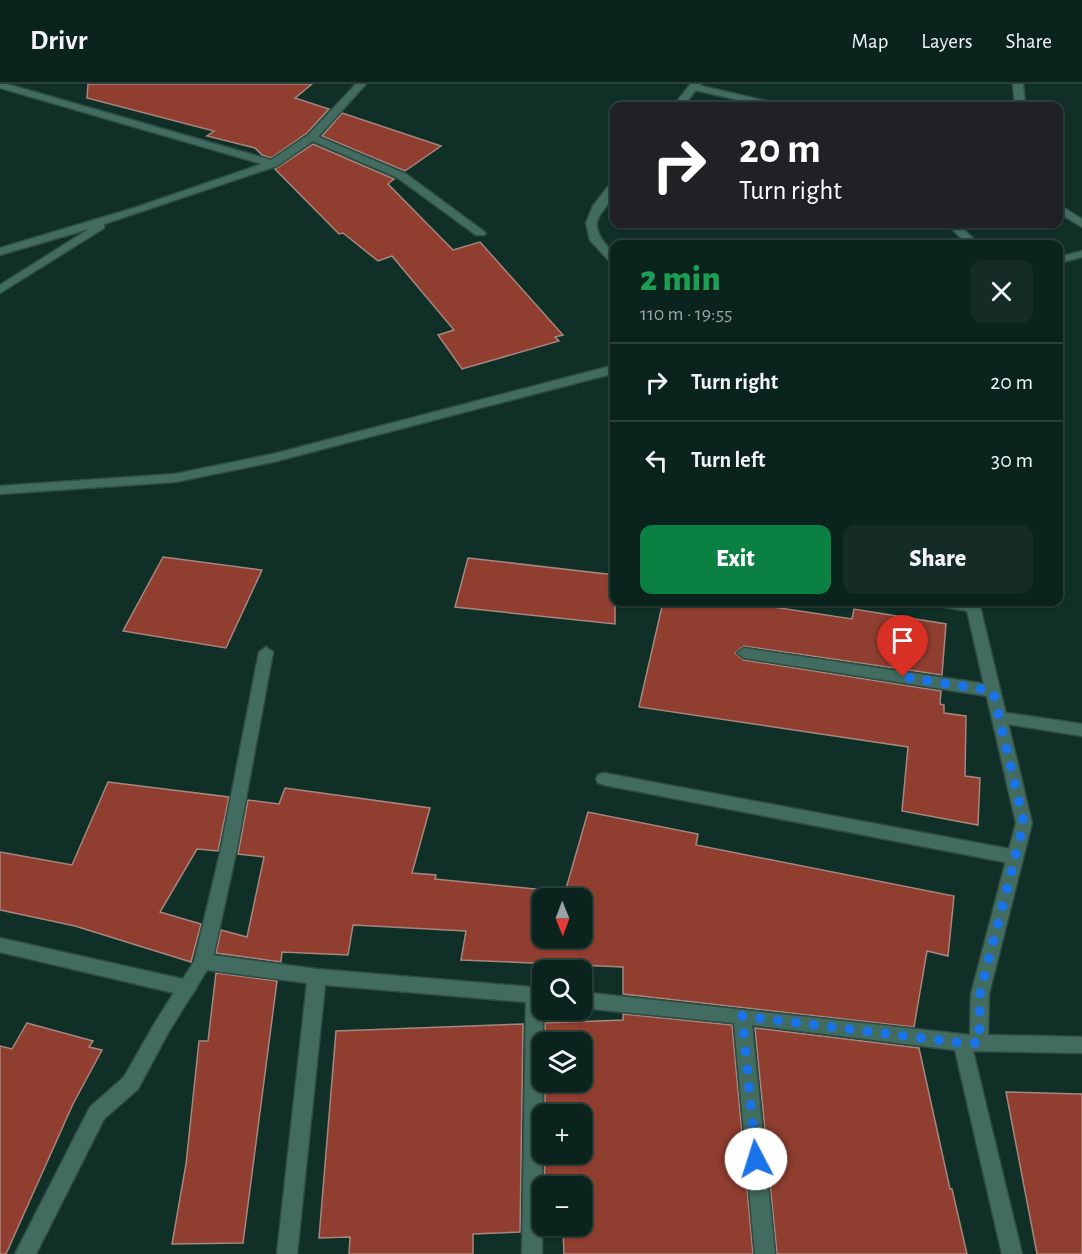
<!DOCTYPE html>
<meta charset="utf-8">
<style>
:root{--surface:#0b231d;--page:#142b26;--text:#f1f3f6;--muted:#9aa4a4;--line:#2b403b;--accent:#0b8043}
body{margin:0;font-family:"Alegreya Sans",sans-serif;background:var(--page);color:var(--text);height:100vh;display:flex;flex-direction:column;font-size:22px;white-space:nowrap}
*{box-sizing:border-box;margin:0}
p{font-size:20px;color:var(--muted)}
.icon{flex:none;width:33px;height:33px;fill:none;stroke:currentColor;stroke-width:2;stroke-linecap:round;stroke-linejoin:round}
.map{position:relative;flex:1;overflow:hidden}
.side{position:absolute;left:610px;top:156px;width:453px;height:366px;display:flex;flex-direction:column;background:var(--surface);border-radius:12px;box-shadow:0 2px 4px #0004,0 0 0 2px var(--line)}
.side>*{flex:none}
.top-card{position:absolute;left:610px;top:18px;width:453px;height:126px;border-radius:12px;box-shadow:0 2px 4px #0004,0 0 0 2px var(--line);background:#202124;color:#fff;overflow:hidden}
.needle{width:39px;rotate:179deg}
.buttons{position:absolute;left:532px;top:804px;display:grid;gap:12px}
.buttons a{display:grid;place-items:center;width:60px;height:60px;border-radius:12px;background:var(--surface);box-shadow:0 2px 4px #0004,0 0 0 2px var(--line);font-size:30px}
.pin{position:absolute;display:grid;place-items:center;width:51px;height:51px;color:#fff;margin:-62px -26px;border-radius:50% 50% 50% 0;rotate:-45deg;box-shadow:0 0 6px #0007}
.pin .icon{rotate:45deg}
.me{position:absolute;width:66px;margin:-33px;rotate:355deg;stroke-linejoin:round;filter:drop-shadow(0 0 4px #0008)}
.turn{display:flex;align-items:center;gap:21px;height:126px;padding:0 30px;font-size:27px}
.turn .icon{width:78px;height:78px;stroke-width:2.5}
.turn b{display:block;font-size:42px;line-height:51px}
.round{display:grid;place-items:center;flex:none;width:63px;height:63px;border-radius:12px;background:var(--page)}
.overview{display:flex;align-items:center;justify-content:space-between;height:102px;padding:0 30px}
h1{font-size:36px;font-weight:800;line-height:45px;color:#1e9e55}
.primary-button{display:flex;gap:12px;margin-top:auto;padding:12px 30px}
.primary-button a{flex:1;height:69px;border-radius:12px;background:var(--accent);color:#fff;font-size:24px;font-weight:800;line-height:69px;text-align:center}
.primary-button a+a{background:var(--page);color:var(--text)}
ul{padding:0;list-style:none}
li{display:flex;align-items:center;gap:18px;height:78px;padding:0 30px;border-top:2px solid var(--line)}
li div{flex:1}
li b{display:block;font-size:22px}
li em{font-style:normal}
header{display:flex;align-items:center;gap:36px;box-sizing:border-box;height:84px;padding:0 30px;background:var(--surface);border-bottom:2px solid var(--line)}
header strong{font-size:28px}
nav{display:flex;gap:33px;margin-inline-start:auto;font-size:21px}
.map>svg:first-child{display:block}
.building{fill:#903e2f;stroke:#a68680;stroke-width:1.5;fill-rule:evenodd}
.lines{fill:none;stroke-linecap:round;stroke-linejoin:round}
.service-casing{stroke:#2f4d45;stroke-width:3}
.minor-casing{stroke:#2f4d45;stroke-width:3}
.tertiary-casing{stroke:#2f4d45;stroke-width:3}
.service{fill:#416c5f;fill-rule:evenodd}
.minor{fill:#416c5f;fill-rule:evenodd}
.tertiary{fill:#416c5f;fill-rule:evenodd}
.route{stroke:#1a73e8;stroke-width:10;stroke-dasharray:0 18}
</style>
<header>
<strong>Drivr</strong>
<nav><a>Map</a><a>Layers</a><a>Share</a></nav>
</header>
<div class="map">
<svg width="1082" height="1170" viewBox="0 0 1082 1170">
<rect width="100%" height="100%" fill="#0f2f27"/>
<g class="building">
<polygon points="88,0 312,0 295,14 329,25 307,49 271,74 262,71 255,64 207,52 214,47 87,14"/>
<polygon points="342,29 441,62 405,87 322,52"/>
<polygon points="313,60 394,95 388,100 453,166 480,158 563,251 555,253 559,257 462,285 438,251 454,246 392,172 378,177 343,149 339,150 275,85"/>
<polygon points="163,473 262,486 226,564 123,547"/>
<polygon points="468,474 615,491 615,540 455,523"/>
<polygon points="663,518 767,518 767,522 852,535 854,525 946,540 942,591 744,562 735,569 744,576 941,607 940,620 944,621 944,629 966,632 965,692 980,694 978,741 902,727 908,663 639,623"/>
<polygon points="108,698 229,713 218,767 197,765 160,828 201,840 191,878 75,842 0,826 0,768 72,781"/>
<path d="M285,704l145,20 -18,65 24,2 -1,4 130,13 23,-80 110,22 -2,11 258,51 -6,60 -21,-5 -13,76 -291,-33v-27l-162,-7 5,-29 -113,-6 -5,30 -66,-3 -1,10 -65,-9 5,-23 26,7 17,-80 -26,-3 10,-54 31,4zM543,814h39v40h-39z"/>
<polygon points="216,889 277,897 243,1159 172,1160 186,1080 199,957 208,957"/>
<polygon points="623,930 732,941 753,1170 564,1170 563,1146 544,1147 544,1142 582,1142 582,1102 544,1102 545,1070 582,1070 582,1030 545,1030 545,998 582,998 582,958 545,958 545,939 623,936"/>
<polygon points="27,939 93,957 89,963 102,966 73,1020 6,1170 0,1170 0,962 12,965"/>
<polygon points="523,940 520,1148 473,1150 473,1170 349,1170 350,1153 319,1154 336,947"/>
<polygon points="755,944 919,964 950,1105 952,1105 967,1170 777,1170"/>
<polygon points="1006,1008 1082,1010 1082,1170 1037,1170"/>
</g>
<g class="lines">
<defs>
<g id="service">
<polygon points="693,0 779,20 781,22 765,22 690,5 688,3"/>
<polygon points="1013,0 1023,0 1025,22 1015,22"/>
<polygon points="312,50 406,90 486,149 484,151 476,151 398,94 308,55 307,53"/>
<polygon points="1059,121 1082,135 1082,143 1059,129"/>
<polygon points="947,140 958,140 979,160 967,160"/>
<polygon points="937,518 979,519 981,523 974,528 944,523"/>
<polygon points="266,563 273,568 236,769 212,878 209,883 203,886 197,883 194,878 220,769 259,568"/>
<polygon points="744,564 993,601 1001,607 993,613 744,574 737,569"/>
<polygon points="1000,628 1082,640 1082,652 995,638 992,634 995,630"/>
<polygon points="604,689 1015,766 1021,768 1023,773 1021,778 1015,780 604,701 598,699 596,695 598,691"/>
<polygon points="0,854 187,896 193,898 196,904 193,910 187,912 0,868"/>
</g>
<g id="minor">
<polygon points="0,0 7,0 271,76 308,51 356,0 366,0 316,55 277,82 104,140 104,144 0,209 0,201 89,145 0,171 0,164 137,123 262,80 0,4"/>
<polygon points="691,0 701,0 683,22 673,22"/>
<path d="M615,98c0,34 -41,31 0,73v9l-4,-1 -21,-23 -4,-17 7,-17 18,-23z"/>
<polygon points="965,518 979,518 1032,739 989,910 988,951 1082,953 1082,969 973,967 1022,1170 1002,1170 955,966 752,941 775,1170 755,1170 734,939 582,924 582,908 970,951 971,910 1016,739"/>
<polygon points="203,870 317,885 543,904 542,1170 522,1170 526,918 325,901 297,1170 277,1170 307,899 207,886 168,949 138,1005 104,1035 36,1170 15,1170 90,1023 124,993 156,937 197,873"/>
</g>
<g id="tertiary">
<polygon points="1082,167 1082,173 1059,179 1059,173"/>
<polygon points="615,281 615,289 273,378 175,398 0,410 0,402 175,390 273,370"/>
</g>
</defs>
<use href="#service" class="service-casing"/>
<use href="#minor" class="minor-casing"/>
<use href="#tertiary" class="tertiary-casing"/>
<use href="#service" class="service"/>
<use href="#minor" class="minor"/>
<use href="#tertiary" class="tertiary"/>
</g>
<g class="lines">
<polyline class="route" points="756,1075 742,932 962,959 979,959 980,909 1024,739 993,607 903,593"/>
</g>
</svg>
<div class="buttons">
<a><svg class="needle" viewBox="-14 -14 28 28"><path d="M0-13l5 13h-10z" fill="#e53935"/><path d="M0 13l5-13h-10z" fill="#9aa4a4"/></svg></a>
<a><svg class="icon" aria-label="search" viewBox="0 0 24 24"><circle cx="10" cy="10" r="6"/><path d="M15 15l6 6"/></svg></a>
<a><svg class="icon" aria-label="layers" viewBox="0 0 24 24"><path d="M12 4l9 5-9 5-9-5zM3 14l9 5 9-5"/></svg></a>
<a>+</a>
<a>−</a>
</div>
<div class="pin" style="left:903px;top:593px;background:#d93025"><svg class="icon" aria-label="arrive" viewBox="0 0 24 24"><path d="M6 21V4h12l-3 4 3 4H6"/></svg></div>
<svg class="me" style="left:756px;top:1075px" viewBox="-20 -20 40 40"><circle r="19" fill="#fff"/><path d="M0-13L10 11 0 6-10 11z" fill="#1a73e8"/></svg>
<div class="top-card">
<div class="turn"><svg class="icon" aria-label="right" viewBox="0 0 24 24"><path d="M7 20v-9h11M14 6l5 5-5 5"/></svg><div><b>20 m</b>Turn right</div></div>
</div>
<section class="side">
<div class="overview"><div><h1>2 min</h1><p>110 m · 19:55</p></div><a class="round"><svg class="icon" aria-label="close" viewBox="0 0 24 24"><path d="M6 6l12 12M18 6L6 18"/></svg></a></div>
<ul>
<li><svg class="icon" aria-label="right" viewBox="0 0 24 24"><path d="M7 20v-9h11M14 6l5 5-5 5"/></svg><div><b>Turn right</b></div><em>20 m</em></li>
<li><svg class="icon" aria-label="left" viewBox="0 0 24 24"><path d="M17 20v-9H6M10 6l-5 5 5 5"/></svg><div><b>Turn left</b></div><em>30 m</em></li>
</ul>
<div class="primary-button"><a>Exit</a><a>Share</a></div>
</section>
</div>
